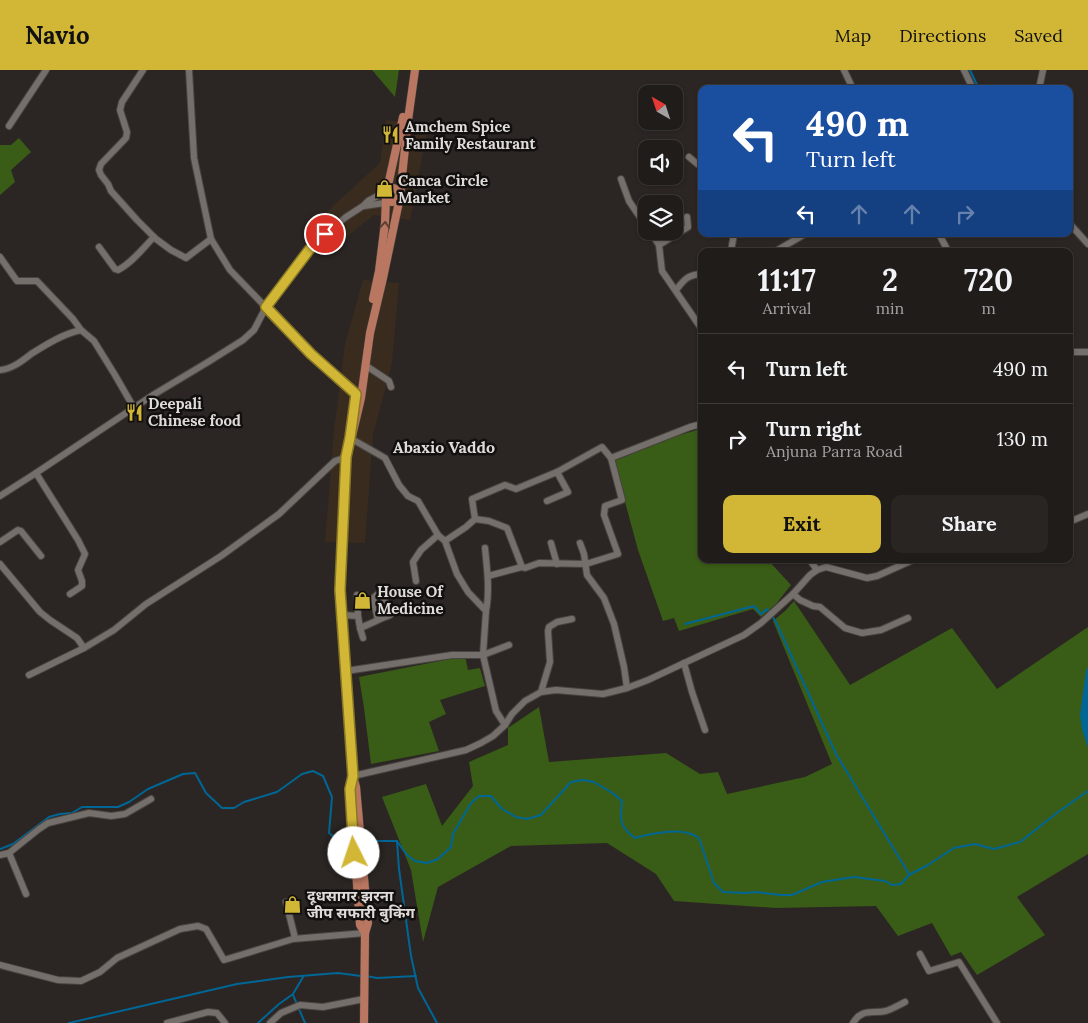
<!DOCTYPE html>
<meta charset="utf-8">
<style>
:root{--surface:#201c1a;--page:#282523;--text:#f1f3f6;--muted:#a2a1a2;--line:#3d3a39;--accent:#d2b736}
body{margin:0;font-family:Lora,"Noto Sans Devanagari",serif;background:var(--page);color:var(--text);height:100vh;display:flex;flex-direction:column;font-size:19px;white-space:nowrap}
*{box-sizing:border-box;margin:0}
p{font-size:16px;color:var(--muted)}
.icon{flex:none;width:28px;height:28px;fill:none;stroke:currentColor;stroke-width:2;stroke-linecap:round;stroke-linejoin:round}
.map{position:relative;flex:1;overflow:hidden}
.panel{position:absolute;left:698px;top:178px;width:375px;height:315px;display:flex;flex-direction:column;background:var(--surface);border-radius:10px;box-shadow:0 1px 4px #0004,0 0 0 1px var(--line)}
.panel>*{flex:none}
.banner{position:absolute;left:698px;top:15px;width:375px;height:152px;border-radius:10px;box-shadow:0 1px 4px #0004,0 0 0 1px var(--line);background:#1a4fa0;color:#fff;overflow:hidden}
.needle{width:32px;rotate:321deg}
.buttons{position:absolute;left:638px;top:15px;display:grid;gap:10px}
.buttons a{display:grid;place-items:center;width:45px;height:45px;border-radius:10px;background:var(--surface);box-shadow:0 1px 4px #0004,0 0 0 1px var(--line);font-size:25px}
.pin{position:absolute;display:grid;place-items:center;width:42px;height:42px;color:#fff;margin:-21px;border:2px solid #fff;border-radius:50%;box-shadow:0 1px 5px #0007}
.me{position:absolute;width:55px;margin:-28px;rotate:356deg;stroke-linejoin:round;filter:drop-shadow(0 0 4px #0008)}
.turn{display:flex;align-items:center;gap:18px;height:105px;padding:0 25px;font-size:22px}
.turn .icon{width:65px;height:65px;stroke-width:2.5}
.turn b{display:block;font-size:35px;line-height:42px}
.lanes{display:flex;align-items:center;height:48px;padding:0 25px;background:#0003;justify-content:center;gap:25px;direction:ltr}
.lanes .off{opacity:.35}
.eta{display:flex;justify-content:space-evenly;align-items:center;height:85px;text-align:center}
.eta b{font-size:30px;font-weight:700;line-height:35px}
.cta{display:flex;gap:10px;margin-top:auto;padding:10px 25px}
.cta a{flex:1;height:58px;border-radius:10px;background:var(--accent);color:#111;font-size:20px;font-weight:700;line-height:58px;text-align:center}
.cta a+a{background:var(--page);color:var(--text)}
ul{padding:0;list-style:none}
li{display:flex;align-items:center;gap:15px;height:70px;padding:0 25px;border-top:1px solid var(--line)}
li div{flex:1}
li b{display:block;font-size:19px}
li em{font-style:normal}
header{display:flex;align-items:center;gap:30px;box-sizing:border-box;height:70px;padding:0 25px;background:var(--accent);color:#111}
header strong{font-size:24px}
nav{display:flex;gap:28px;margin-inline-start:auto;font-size:18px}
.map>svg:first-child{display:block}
.commercial{fill:#392c1e}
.green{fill:#395c16}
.water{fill:#006695}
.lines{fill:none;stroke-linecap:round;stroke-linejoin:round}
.stream{stroke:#006695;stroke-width:2}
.minor-casing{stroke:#494441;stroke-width:8}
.major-casing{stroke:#494441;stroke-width:9}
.minor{stroke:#756f6b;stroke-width:6}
.major{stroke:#b97660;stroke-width:8}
.oneway{stroke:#5d3e33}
.route-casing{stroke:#887723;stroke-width:12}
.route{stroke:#d2b736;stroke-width:9}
.labels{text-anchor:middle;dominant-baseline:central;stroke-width:5;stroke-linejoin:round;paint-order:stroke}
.poi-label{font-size:15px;font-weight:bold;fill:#dedbd8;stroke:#12100e;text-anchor:start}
.neighbourhood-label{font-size:16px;font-weight:bold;fill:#dedbd8;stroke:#12100e}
</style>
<header>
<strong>Navio</strong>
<nav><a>Map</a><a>Directions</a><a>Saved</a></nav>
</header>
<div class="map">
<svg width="1088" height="953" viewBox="0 0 1088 953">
<rect width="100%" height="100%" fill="#2b2623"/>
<g class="commercial">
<polygon points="386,50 416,54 427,62 410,150 374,145 341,171 320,148 380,93"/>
<polygon points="363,210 399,213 392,293 373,365 365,473 325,472 334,360 345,274"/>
</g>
<g class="green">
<polygon points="372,0 399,0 395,27"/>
<polygon points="19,68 31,82 11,100 15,112 0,125 0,75 11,75"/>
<polygon points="697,360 701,369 701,489 767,489 791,515 776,534 761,547 753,539 679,561 674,548 663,551 638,480 614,391 677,366"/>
<polygon points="794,531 850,615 952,558 997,619 1088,557 1088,784 1017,827 1045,865 977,905 961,882 951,886 932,853 898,866 876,836 776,838 674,831 656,804 607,773 511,776 438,817 423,872 411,800 382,727 426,714 442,756 473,716 469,692 508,675 508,658 539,637 549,692 666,683 700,704 718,702 727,724 805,707 832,694 773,551 786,540"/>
<polygon points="465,586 468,600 480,598 485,616 440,630 446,644 429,652 439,681 371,694 364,638 359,607"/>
</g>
<polygon class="water" points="1088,597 1088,678 1082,659 1080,645 1086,601"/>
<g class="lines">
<g class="stream">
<polyline points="970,0 979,19"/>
<polyline points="772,546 776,552 836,684 909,804"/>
<polyline points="685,554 754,536 761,544 767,539 769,542"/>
<polyline points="365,771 397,771"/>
<path d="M397,771l9,13 9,7 12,2 11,-4 13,-12 2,-13 18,-31 8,-7h12l11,13 14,8 11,2 14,-4 30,-33 12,-2 11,2 20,12 8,7c-2,19 -3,25 13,37 14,-4 39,-9 53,-5 4,1 8,3 11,5l15,45 9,9 22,1 12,-1 23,3h12l30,-13 32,-5 31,4 7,4 9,-1 8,-9 19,-10 26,-17 21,-4 19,5 26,-7 38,-30 30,-21"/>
<polyline points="397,771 399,799 411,886 418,918 437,953"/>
<polyline points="0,779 13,774 49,747 60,744 72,743 82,737 118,737 129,732 148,719 183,704 195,703 206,723 222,738 234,738 244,732 277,722 302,704 313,701 323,706 332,727 329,763 340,772"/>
<polyline points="366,906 377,908 416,906"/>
<polyline points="293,925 305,953"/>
<polyline points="69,953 237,914 288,907 338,903 361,906"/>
<polyline points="258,953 279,934 293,924 303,907"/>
</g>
<defs>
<g id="minor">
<polyline points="143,0 122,32 120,40 127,62 126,68 101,94 99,100 101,105 108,114 111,121 137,150 156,169 171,180 186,188 211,169"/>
<polyline points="189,0 194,88 211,169 230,200 311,284 361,328"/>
<polyline points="844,0 853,19"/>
<polyline points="964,0 973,19"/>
<polyline points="1039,19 1043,0"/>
<polyline points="9,56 46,0"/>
<polyline points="689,87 701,97"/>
<polyline points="621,109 629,131 646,156"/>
<polyline points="364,136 391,132"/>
<polyline points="687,147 688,157 659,175 662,201 701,258"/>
<polyline points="1069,153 1088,174"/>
<polyline points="650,161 659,175"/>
<polyline points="939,164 948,181"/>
<path d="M99,177l16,22 3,1c14,-7 25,-22 36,-33"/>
<polyline points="731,181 734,164"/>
<polyline points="776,181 805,164"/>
<polyline points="0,187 17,211 37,211 73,249 81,260"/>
<path d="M676,220c8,-10 11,-15 25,-16"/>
<polyline points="1069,282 1088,282"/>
<polyline points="365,295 389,311 391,317"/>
<path d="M0,300c12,-1 22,-9 31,-16 16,-10 32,-20 50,-24l13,11 21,34 19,33"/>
<polyline points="350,368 385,388 399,415 408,426 418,431 438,465 445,471 457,504 468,522 486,541 483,585 496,641 505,655"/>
<polyline points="36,403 78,470 85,484 78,500 82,511 82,516 70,524"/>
<polyline points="0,426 36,403 153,325 208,292 243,270 254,260 266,237 309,180 325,164 346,147 363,136 368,131 385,122"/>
<polyline points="547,431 568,422 557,402"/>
<polyline points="475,449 489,451 507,458 522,497"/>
<polyline points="1069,452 1088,444"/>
<polyline points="445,471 466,457 475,449 472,429 505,415 516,419 557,402 602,377 611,388 690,357 701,354"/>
<polyline points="0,472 18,460 21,461 41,486"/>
<polyline points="551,473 557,494"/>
<polyline points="580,473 584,484 587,505 604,528 614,554 624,597 627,618"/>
<path d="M485,478c2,21 5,42 1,63"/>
<polyline points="809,489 817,500"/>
<polyline points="0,494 40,542 50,550 77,568 84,578"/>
<polyline points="488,506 522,497 525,498 539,493 586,494 618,484 604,445 605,436 622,430 611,388"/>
<polyline points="416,511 413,492 421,480 438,465"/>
<polyline points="793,524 800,530 813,536 820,537 845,558 862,563 881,560 908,548"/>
<polyline points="357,525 358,546"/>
<path d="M342,545l16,1 2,12c10,-4 20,-9 30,-13l-7,-19 -5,-2 -5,4 5,22"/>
<polyline points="360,558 363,568"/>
<polyline points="684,593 692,622 705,660"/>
<polyline points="346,601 452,585 483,585 509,575"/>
<polyline points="29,605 84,578 114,560 146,534 221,486 279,444 335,391 347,387"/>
<polyline points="541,622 550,592 548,561 549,557 557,552 572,549"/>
<polyline points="353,706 466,680 481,673 493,666 505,655 512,644 525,631 541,622 556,620 603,624 627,618 648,610 744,565 761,553 793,524 810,505 817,500 826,497 867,508 877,506 915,489"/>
<polyline points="9,783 26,824"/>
<polyline points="0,785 9,783 39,759 48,753 89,743 111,746 125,744 151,729"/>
<polyline points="286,832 295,868"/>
<polyline points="920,884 929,901 959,892 997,953"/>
<polyline points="0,895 58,910 81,911 100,902 117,888 180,859 198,856 206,859 224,890 293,869 365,863"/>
<polyline points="167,953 208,942 217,943 225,953"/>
<polyline points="270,953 281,943 300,935 323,937 364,929"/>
<path d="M853,953c9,-15 19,-9 33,-12 6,-2 13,-6 19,-9"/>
</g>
<g id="major">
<circle cx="392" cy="125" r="7"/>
<polyline points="387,120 403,47"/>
<polyline points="400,125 408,50 415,0"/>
<polyline points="373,229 379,201 385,153 386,128"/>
<polyline points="352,708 350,719 360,855 365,863"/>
<polyline points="364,953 365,863 368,853 356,717 353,706 340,520 347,387 361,328 370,263 383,208 400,127"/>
</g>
</defs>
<use href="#minor" class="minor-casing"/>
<use href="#major" class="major-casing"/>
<use href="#minor" class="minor"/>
<use href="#major" class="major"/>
</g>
<defs><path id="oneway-chevron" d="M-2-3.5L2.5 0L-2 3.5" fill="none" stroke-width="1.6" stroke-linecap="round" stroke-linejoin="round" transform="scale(1.25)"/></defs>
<use class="oneway" href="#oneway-chevron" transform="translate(385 155) rotate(-86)"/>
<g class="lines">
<defs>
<polyline id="route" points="325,164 309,180 266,237 311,284 356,324 350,368 346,387 340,520 353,706 350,719 354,783"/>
</defs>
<use href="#route" class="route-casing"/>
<use href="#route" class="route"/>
</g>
<defs>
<symbol id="restaurant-bare" viewBox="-9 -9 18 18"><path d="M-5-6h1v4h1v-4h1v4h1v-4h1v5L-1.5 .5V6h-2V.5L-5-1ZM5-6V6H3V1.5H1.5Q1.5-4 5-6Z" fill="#d2b736" stroke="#12100e" stroke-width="2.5" paint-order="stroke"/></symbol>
<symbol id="shop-bare" viewBox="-9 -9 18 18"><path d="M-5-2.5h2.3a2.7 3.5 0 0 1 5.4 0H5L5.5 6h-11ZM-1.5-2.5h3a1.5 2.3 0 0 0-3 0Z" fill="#d2b736" stroke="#12100e" stroke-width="2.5" paint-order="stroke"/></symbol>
</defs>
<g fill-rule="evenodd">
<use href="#restaurant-bare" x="378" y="52" width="25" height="25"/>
<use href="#shop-bare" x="372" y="106" width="25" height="25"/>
<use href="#restaurant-bare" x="122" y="330" width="25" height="25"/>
<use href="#shop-bare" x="350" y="518" width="25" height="25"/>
<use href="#shop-bare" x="280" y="822" width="25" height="25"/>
</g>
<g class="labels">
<g class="poi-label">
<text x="405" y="56">Amchem Spice<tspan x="405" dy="17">Family Restaurant</tspan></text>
<text x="398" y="110">Canca Circle<tspan x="398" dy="17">Market</tspan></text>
<text x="148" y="333">Deepali<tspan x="148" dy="17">Chinese food</tspan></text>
<text x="377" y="521">House Of<tspan x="377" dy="17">Medicine</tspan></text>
<text x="307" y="825">दूधसागर झरना<tspan x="307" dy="17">जीप सफारी बुकिंग</tspan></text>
</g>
<g class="neighbourhood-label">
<text x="444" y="377">Abaxio Vaddo</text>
</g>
</g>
</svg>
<div class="buttons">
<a><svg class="needle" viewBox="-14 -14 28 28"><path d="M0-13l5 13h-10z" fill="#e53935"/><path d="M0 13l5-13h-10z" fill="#a2a1a2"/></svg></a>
<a><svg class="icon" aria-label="sound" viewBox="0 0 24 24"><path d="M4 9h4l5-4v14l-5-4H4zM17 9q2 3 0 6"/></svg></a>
<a><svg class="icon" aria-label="layers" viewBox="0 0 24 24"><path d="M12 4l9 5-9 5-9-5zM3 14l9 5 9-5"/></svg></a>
</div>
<div class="pin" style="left:325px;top:164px;background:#d93025"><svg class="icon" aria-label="arrive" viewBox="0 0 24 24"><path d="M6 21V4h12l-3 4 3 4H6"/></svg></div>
<svg class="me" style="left:354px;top:783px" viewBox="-20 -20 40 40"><circle r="19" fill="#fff"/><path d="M0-13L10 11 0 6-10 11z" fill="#d2b736"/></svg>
<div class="banner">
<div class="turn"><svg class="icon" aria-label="left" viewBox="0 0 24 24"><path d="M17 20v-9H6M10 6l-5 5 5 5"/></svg><div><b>490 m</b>Turn left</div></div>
<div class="lanes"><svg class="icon" aria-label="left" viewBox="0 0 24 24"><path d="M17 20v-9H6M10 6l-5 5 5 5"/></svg><svg class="icon off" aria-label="ahead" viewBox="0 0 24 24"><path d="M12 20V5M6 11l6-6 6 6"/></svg><svg class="icon off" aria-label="ahead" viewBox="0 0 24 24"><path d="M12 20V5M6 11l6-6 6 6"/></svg><svg class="icon off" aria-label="right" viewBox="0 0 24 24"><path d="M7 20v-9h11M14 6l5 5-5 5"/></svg></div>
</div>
<section class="panel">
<div class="eta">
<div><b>11:17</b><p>Arrival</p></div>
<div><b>2</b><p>min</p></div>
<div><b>720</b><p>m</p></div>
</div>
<ul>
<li><svg class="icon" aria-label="left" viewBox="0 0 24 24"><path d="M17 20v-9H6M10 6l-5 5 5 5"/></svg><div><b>Turn left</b></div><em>490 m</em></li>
<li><svg class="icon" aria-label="right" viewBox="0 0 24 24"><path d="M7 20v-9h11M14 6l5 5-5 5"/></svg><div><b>Turn right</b><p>Anjuna Parra Road</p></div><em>130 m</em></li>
</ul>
<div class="cta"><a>Exit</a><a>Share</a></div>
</section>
</div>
